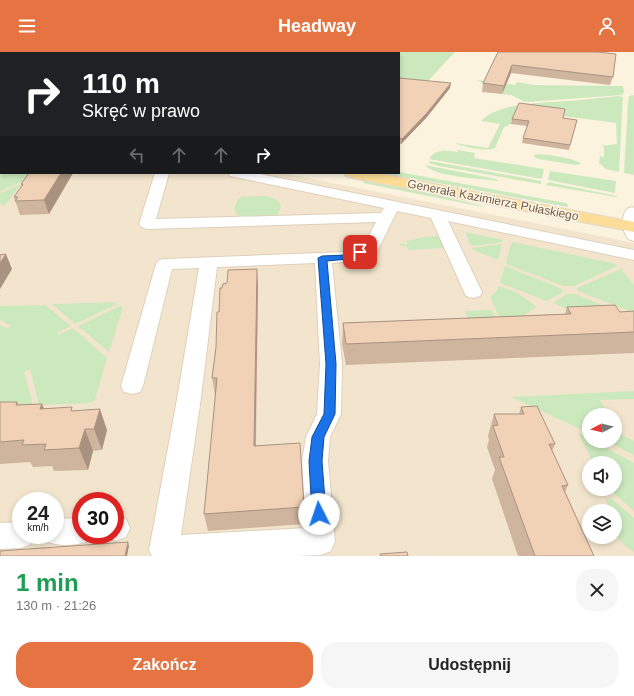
<!DOCTYPE html>
<html lang="pl">
<meta charset="utf-8">
<style>
:root{--surface:#fff;--page:#f6f6f6;--text:#222;--muted:#767676;--accent:#e67443}
body{margin:0;font-family:Arial,sans-serif;background:var(--page);color:var(--text);height:100vh;display:flex;flex-direction:column;font-size:15px;white-space:nowrap}
*{box-sizing:border-box;margin:0}
p{font-size:13px;color:var(--muted)}
.icon{flex:none;width:22px;height:22px;fill:none;stroke:currentColor;stroke-width:2;stroke-linecap:round;stroke-linejoin:round}
.map{position:relative;height:504px;overflow:hidden}
.sheet{display:flex;flex-direction:column;background:var(--surface);flex:1}
.sheet>*{flex:none}
.guide{position:absolute;left:0px;top:0px;width:400px;height:122px;box-shadow:0 2px 6px #0003;background:#202124;color:#fff;overflow:hidden}
.needle{width:26px;rotate:263deg}
.buttons{position:absolute;left:582px;top:356px;display:grid;gap:8px}
.buttons a{display:grid;place-items:center;width:40px;height:40px;border-radius:50%;background:var(--surface);box-shadow:0 2px 6px #0003;font-size:20px}
.speed{position:absolute;left:12px;top:440px;display:flex;gap:8px;font-size:20px;font-weight:700;text-align:center}
.speed>*{display:grid;place-content:center;width:52px;height:52px;border-radius:50%;background:var(--surface);box-shadow:0 2px 6px #0003;line-height:1}
.speed small{font-size:10px;font-weight:400}
.speed .limit{border:6px solid #d22;background:#fff;color:#111}
.pin{position:absolute;display:grid;place-items:center;width:34px;height:34px;color:#fff;margin:-17px;border-radius:8px;box-shadow:0 2px 6px #0006}
.me{position:absolute;width:44px;margin:-22px;rotate:356deg;stroke-linejoin:round;filter:drop-shadow(0 0 3px #0008)}
.turn{display:flex;align-items:center;gap:14px;height:84px;padding:0 16px;font-size:18px}
.turn .icon{width:52px;height:52px;stroke-width:2.5}
.turn b{display:block;font-size:28px;line-height:34px}
.lanes{display:flex;align-items:center;height:38px;padding:0 16px;background:#0003;justify-content:center;gap:20px;direction:ltr}
.lanes .off{opacity:.35}
.round{display:grid;place-items:center;flex:none;width:42px;height:42px;border-radius:16px;background:var(--page)}
.headline{display:flex;align-items:center;justify-content:space-between;height:68px;padding:0 16px}
h1{font-size:24px;font-weight:800;line-height:30px;color:#1e9e55}
.cta{display:flex;gap:8px;margin-top:auto;padding:8px 16px}
.cta a{flex:1;height:46px;border-radius:16px;background:var(--accent);color:#fff;font-size:16px;font-weight:800;line-height:46px;text-align:center}
.cta a+a{background:var(--page);color:var(--text)}
header{display:flex;justify-content:space-between;align-items:center;height:52px;padding:0 16px;background:var(--accent);color:#fff;font-size:18px;font-weight:800}
.map>svg:first-child{display:block}
.residential{fill:#f3e5cd;fill-rule:evenodd}
.green{fill:#cce9be}
.lines{fill:none;stroke-linecap:round;stroke-linejoin:round}
.minor-casing{stroke:#dfcfbb;stroke-width:2}
.major-casing{stroke:#e0dad7;stroke-width:2}
.minor{fill:#fff;fill-rule:evenodd}
.major{fill:#fbdd97;fill-rule:evenodd}
.wall{fill:#cfb59d}
.shaded-wall{fill:#a99380}
.building{fill:#f1d2b7;stroke:#a99380}
.route{fill:#1a73e8;stroke:#114b97}
.labels{text-anchor:middle;dominant-baseline:central;stroke-width:3;stroke-linejoin:round;paint-order:stroke}
.far-street-label{font-size:12px;fill:#715947;stroke:#fff7e5}
</style>
<header><svg class="icon" aria-label="menu" viewBox="0 0 24 24"><path d="M4 6h16M4 12h16M4 18h16"/></svg>Headway<svg class="icon" aria-label="person" viewBox="0 0 24 24"><circle cx="12" cy="8" r="4"/><path d="M4 21q1-7 8-7t8 7"/></svg></header>
<div class="map">
<svg width="634" height="504" viewBox="0 0 634 504">
<rect width="100%" height="100%" fill="#fcf3df"/>
<path class="residential" d="M0,0h306l-305,1v120h282l351,70v313h-634zM589,363h26v26h-26zM589,411h26v26h-26zM21,449h34v34h-34zM81,449h34v34h-34zM589,459h26v26h-26z"/>
<g class="green">
<polygon points="339,0 455,0 425,32 399,29 399,1 338,1"/>
<polygon points="477,28 515,33 517,30 534,33 623,34 624,40 622,43 525,50 511,43 502,42 505,34 482,31"/>
<polygon points="634,43 634,123 624,121 628,50 629,44"/>
<path d="M618,44l5,1 -4,75 -13,-3 -7,-6 1,-7 4,1v-10l-3,-1 16,-2 -1,-21 -53,-7 -48,-1 -4,9 -7,3 -9,21c-10,4 -31,-1 -40,-5l33,5 12,-24 -19,-3c20,-21 74,-18 101,-21 12,-1 24,-3 36,-4z"/>
<path d="M458,98l17,3 -1,5 70,11 -2,10 -113,-20c6,-10 17,-9 28,-7z"/>
<path d="M537,102c8,0 39,4 44,10l-6,1 -37,-6 -5,-3z"/>
<polygon points="430,109 541,129 541,132 439,114 429,111"/>
<polygon points="0,110 1,121 29,121 24,129 0,139"/>
<path d="M425,113l71,14 3,2c-16,-2 -65,-4 -74,-16z"/>
<polygon points="550,119 616,129 615,141 548,128"/>
<polygon points="399,120 566,151 568,153 567,155 433,130 375,121"/>
<polygon points="365,128 412,137 483,154 483,155 363,131"/>
<polygon points="548,130 617,144 616,145 546,133"/>
<polygon points="21,132 4,155 0,151 0,141"/>
<polygon points="264,144 274,146 280,151 281,156 277,163 268,165 240,165 235,160 234,155 237,151 237,148 242,145"/>
<polygon points="465,180 503,188 502,190 474,194 470,192"/>
<polygon points="437,184 442,186 446,196 408,198 407,195 400,193 400,191 407,193 407,189 424,185"/>
<polygon points="513,190 616,212 617,214 574,234 563,234 506,212 510,194"/>
<polygon points="502,192 498,208 473,198 472,196"/>
<polygon points="505,214 562,237 563,240 547,249 500,231"/>
<polygon points="621,217 634,233 634,261 578,239 577,236"/>
<polygon points="499,234 516,240 537,255 515,269 501,269 490,245 496,240"/>
<polygon points="567,242 575,242 622,261 587,266 553,251"/>
<polygon points="115,250 117,252 75,272 52,252"/>
<polygon points="45,253 71,274 58,280 58,283 73,276 107,306 95,348 90,351 39,353 30,317 24,320 33,353 0,354 0,273 6,276 12,274 0,268 0,254"/>
<polygon points="120,254 123,255 109,300 78,274"/>
<polygon points="492,258 497,270 470,271 465,259"/>
<polygon points="634,339 634,347 600,348 609,363 589,363 589,381 511,345"/>
<polygon points="615,372 622,383 634,389 634,403 606,389 615,389"/>
<polygon points="578,380 589,386 589,389 594,389 634,411 634,459 609,437 615,437 615,411 593,411"/>
<path d="M606,447h6l22,19v34c-21,-15 -19,-16 -19,-41h-5z"/>
</g>
<g class="lines">
<defs>
<g id="minor">
<polygon points="239,0 249,0 239,1"/>
<polygon points="323,0 332,0 323,1"/>
<polygon points="1,88 1,96 0,97 0,89"/>
<path d="M155,121h14l-13,46 225,-6 3,-5 -149,-31 -5,-1 -2,-3h27l379,77v10l-186,-39 34,71 -2,4 -7,2 -7,-2 -2,-4 -33,-74 -34,-7 -19,39 -24,11 -22,2 10,101 -1,50 -11,23 -2,24 7,80 -4,10 -10,4 -25,1h-144l-3,-6 27,-145 23,-137 -27,1 -29,117 -3,6 -8,2 -8,-2 -3,-6 35,-122 3,-4 6,-1 180,-7 20,-9 11,-21 -229,7 -6,-2 -2,-3zM315,211l5,101 -3,50 -11,23 -4,24 4,67 -125,7 19,-130 17,-138z"/>
<path d="M632,155l2,1v33l-6,-2c-6,-9 -8,-21 -1,-30z"/>
<polygon points="115,463 126,467 130,476 126,485 116,489 105,485 104,483 115,483"/>
<path d="M81,466v17h12l-2,5c-15,6 -31,7 -46,1l-3,-6h13v-16z"/>
<polygon points="21,470 21,483 35,483 31,492 21,496 0,497 0,471"/>
</g>
<g id="major">
<rect x="0" y="50" width="1" height="8"/>
<polygon points="344,121 377,121 634,170 634,180 352,126 346,124"/>
</g>
</defs>
<use href="#minor" class="minor-casing"/>
<use href="#major" class="major-casing"/>
<use href="#minor" class="minor"/>
<use href="#major" class="major"/>
</g>
<g class="wall">
<polygon points="0,0 1,1 1,17 0,17"/>
<polygon points="498,0 613,25 610,33 511,21 502,42 482,40 483,31"/>
<polygon points="399,26 450,36 426,66 401,92 399,92"/>
<polygon points="563,66 577,68 569,98 522,91 523,86 527,74 511,72 512,67"/>
<polygon points="73,121 49,162 20,163 14,145 22,134 21,132"/>
<polygon points="258,233 256,393 304,455 304,472 208,479 204,462 216,343 215,343 212,326 216,295 219,260 222,236"/>
<polygon points="567,255 620,260 634,259 634,301 346,313 342,292 343,271 565,262"/>
<polygon points="0,350 17,350 19,353 42,352 44,357 74,359 107,378 102,398 93,399 88,418 54,419 52,414 33,415 30,410 0,412"/>
<polygon points="521,355 555,392 552,399 568,433 565,440 594,504 518,504 492,427 495,418 487,395 489,388 488,384 494,362 519,362"/>
</g>
<g class="shaded-wall">
<polygon points="280,0 289,0 287,1 280,1"/>
<polygon points="512,13 511,21 502,42 504,34"/>
<polygon points="451,31 450,36 426,66 401,92 402,87"/>
<polygon points="61,121 73,121 49,162 44,148"/>
<polygon points="6,202 12,217 0,237 0,211"/>
<polygon points="257,217 258,233 255,411 254,394"/>
<polygon points="42,352 51,373 40,357"/>
<polygon points="100,357 107,378 102,398 94,377"/>
<polygon points="85,377 93,399 88,418 79,396"/>
<polygon points="128,490 129,494 127,504 125,504"/>
</g>
<g class="building">
<polygon points="0,0 207,0 207,1 1,1 1,10 0,10"/>
<polygon points="498,0 598,0 616,2 613,25 512,13 504,34 483,31"/>
<polygon points="399,26 451,31 427,61 402,87 399,86"/>
<polygon points="519,51 565,57 563,66 577,68 570,93 523,86 529,69 512,67"/>
<polygon points="29,121 61,121 44,148 15,149 18,145 14,145 23,132 21,132"/>
<polygon points="6,202 0,211 0,203"/>
<polygon points="257,217 254,394 300,391 304,455 204,462 217,326 212,326 216,295 217,260 219,260 220,236 222,236 223,232 227,231 228,218"/>
<polygon points="615,253 620,260 634,259 634,280 346,292 343,271 571,262 567,255"/>
<polygon points="0,350 17,350 16,353 42,352 40,357 72,355 71,359 100,357 94,377 85,377 79,396 44,398 46,392 22,393 24,388 0,390"/>
<polygon points="537,354 555,392 549,392 568,433 562,434 594,504 535,504 499,405 504,405 493,374 498,373 494,362 524,362 521,355"/>
<polygon points="128,490 125,504 0,504 0,499"/>
<polygon points="407,500 408,504 381,504 380,502"/>
</g>
<polygon class="route" points="360,197 364,200 363,201 348,207 327,209 336,312 335,362 324,385 322,409 326,462 324,466 319,468 314,466 312,462 309,409 312,385 324,362 326,312 318,206 322,204 347,203"/>
<g class="labels">
<g class="far-street-label">
<text transform="translate(493 148) rotate(11)">Generała Kazimierza Pułaskiego</text>
</g>
</g>
</svg>
<div class="buttons">
<a><svg class="needle" viewBox="-14 -14 28 28"><path d="M0-13l5 13h-10z" fill="#e53935"/><path d="M0 13l5-13h-10z" fill="#767676"/></svg></a>
<a><svg class="icon" aria-label="sound" viewBox="0 0 24 24"><path d="M4 9h4l5-4v14l-5-4H4zM17 9q2 3 0 6"/></svg></a>
<a><svg class="icon" aria-label="layers" viewBox="0 0 24 24"><path d="M12 4l9 5-9 5-9-5zM3 14l9 5 9-5"/></svg></a>
</div>
<div class="speed"><div>24<small>km/h</small></div><div class="limit">30</div></div>
<div class="pin" style="left:360px;top:200px;background:#d93025"><svg class="icon" aria-label="arrive" viewBox="0 0 24 24"><path d="M6 21V4h12l-3 4 3 4H6"/></svg></div>
<svg class="me" style="left:319px;top:462px" viewBox="-20 -20 40 40"><circle r="19" fill="#fff"/><path d="M0-13L10 11 0 6-10 11z" fill="#1a73e8"/></svg>
<div class="guide">
<div class="turn"><svg class="icon" aria-label="right" viewBox="0 0 24 24"><path d="M7 20v-9h11M14 6l5 5-5 5"/></svg><div><b>110 m</b>Skręć w prawo</div></div>
<div class="lanes"><svg class="icon off" aria-label="left" viewBox="0 0 24 24"><path d="M17 20v-9H6M10 6l-5 5 5 5"/></svg><svg class="icon off" aria-label="ahead" viewBox="0 0 24 24"><path d="M12 20V5M6 11l6-6 6 6"/></svg><svg class="icon off" aria-label="ahead" viewBox="0 0 24 24"><path d="M12 20V5M6 11l6-6 6 6"/></svg><svg class="icon" aria-label="right" viewBox="0 0 24 24"><path d="M7 20v-9h11M14 6l5 5-5 5"/></svg></div>
</div>
</div>
<section class="sheet">
<div class="headline"><div><h1>1 min</h1><p>130 m · 21:26</p></div><a class="round"><svg class="icon" aria-label="close" viewBox="0 0 24 24"><path d="M6 6l12 12M18 6L6 18"/></svg></a></div>
<div class="cta"><a>Zakończ</a><a>Udostępnij</a></div>
</section>
